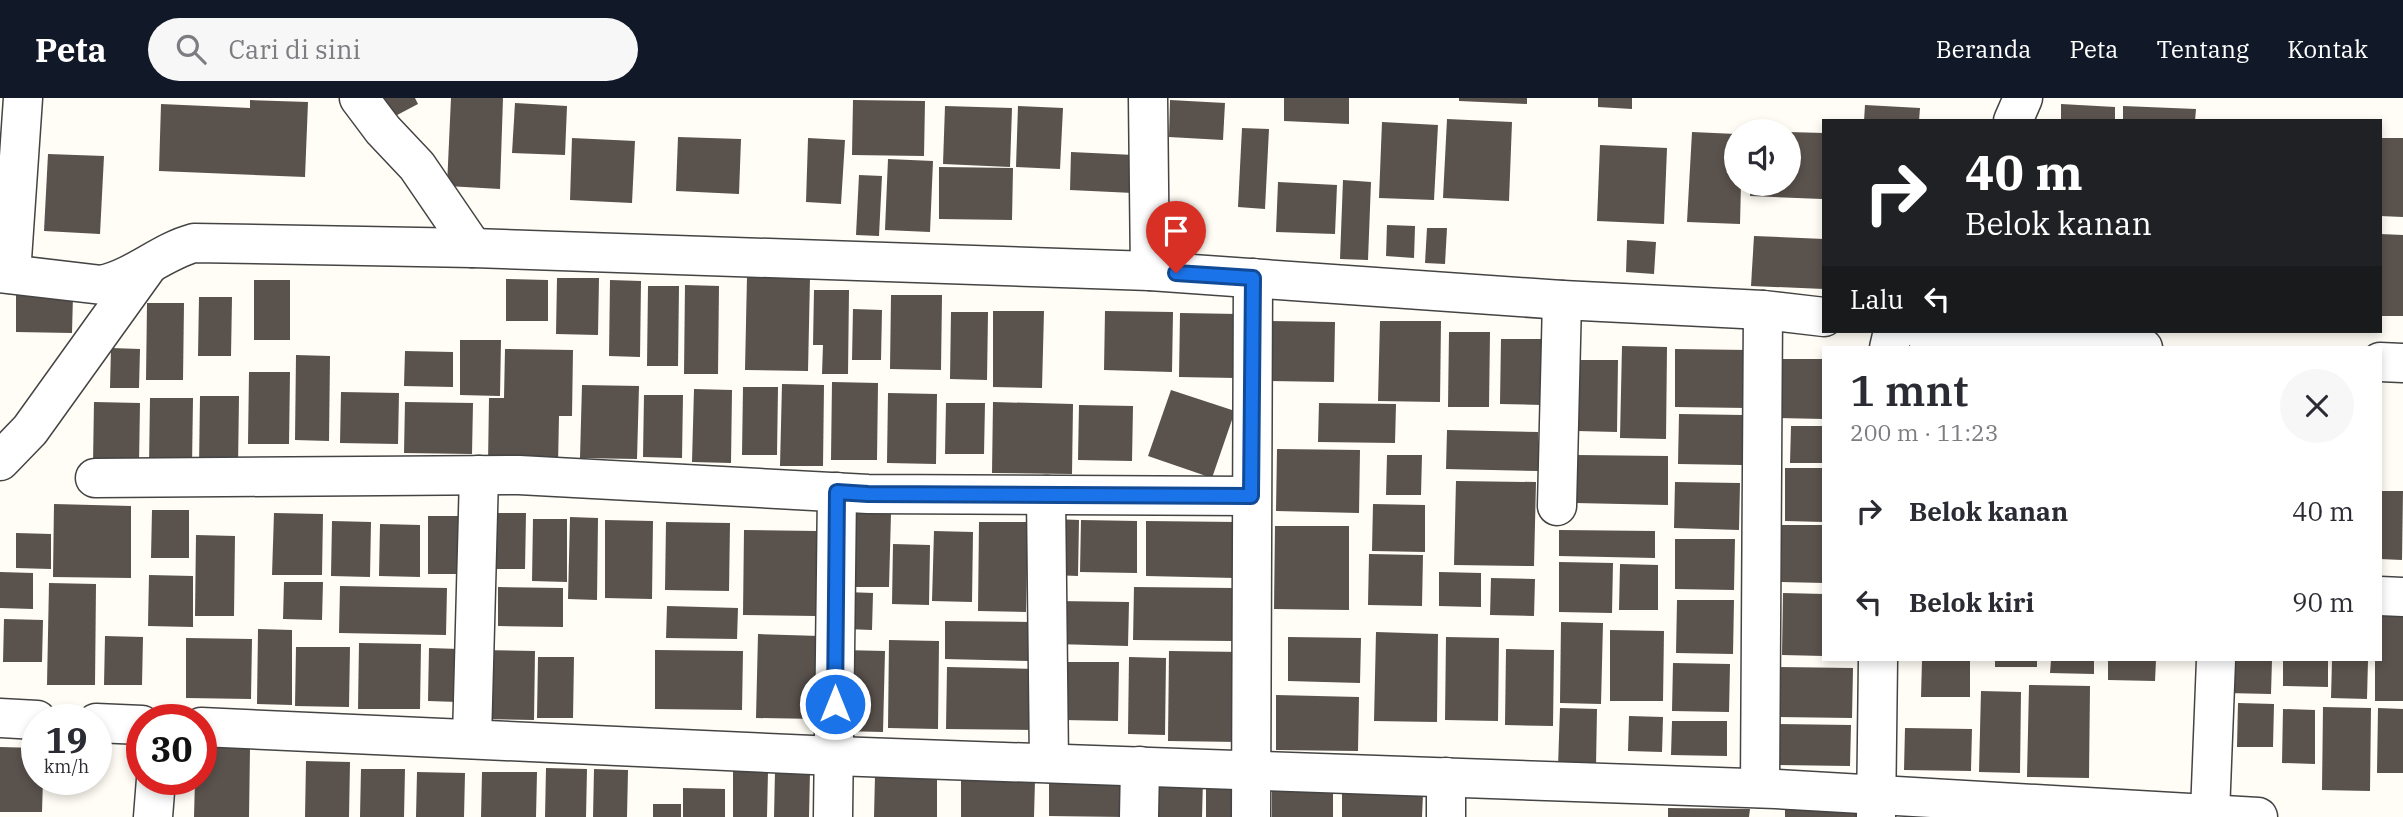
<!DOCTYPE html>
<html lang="id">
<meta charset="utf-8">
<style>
:root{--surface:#fff;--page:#f7f7f7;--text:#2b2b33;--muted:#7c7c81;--accent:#111827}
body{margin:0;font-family:"IBM Plex Serif",serif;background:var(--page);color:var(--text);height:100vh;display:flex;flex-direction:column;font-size:26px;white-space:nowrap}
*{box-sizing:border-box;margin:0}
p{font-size:23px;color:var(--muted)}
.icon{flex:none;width:38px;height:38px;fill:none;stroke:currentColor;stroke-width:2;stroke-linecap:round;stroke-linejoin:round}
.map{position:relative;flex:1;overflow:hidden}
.sheet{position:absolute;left:1822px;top:248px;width:560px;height:315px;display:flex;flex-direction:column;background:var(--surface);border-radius:0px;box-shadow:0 4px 10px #0003}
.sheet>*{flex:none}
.banner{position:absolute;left:1822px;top:21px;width:560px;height:214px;border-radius:0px;box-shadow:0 4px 10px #0003;background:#202124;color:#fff;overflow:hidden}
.tools{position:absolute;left:1724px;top:21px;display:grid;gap:14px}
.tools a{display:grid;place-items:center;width:77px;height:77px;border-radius:50%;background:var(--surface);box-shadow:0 4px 10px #0003;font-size:35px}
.speed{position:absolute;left:21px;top:606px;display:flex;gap:14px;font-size:35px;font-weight:700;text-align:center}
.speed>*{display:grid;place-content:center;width:91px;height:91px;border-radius:50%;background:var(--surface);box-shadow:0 4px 10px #0003;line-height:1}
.speed small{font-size:18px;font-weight:400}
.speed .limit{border:10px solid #d22;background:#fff;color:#111}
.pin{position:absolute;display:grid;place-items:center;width:60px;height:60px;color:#fff;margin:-72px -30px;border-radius:50% 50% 50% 0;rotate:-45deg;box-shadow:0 0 7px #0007}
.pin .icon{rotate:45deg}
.me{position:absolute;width:77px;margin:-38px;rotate:0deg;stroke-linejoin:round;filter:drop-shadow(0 0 5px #0008)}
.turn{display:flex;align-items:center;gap:24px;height:147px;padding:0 28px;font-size:32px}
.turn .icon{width:91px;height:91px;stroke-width:2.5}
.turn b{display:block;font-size:49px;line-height:60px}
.then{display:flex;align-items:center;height:66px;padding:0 28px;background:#0003;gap:14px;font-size:26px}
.round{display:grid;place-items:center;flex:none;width:74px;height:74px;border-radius:37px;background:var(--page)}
.head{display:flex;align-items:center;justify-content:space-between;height:119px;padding:0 28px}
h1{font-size:42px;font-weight:600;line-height:52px}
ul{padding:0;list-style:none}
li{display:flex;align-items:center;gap:21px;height:91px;padding:0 28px}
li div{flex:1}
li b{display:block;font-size:26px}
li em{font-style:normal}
header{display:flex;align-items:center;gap:42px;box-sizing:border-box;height:98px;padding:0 35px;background:var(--accent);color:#fff}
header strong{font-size:33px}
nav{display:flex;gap:38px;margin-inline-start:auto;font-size:24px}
.search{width:490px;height:63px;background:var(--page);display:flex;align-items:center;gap:18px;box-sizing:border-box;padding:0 24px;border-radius:38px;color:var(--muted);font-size:26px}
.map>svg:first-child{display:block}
.building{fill:#5a524d}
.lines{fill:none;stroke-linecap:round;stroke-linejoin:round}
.minor-casing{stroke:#444;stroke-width:41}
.minor{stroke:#fff;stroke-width:38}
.route-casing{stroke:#114b97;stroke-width:18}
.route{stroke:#1a73e8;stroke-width:12}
</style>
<header>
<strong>Peta</strong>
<div class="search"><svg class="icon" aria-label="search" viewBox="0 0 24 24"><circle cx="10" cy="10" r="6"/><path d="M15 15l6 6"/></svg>Cari di sini</div>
<nav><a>Beranda</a><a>Peta</a><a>Tentang</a><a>Kontak</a></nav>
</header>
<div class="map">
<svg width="2403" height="719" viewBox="0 0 2403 719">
<rect width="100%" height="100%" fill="#fffdf5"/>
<g class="building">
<polygon points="368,0 415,0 418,6 382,25"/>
<polygon points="451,0 503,0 500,91 447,88"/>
<polygon points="1284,0 1349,0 1349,26 1284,23"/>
<polygon points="1459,0 1527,0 1527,6 1459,3"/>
<polygon points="1598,0 1632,0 1632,11 1598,9"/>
<polygon points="250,2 308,4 305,79 159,73 161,6 250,10"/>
<polygon points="853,2 925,3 924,58 852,57"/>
<polygon points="1170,2 1225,5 1223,42 1169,39"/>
<polygon points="515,5 567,8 565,57 512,55"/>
<polygon points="2061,6 2115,9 2115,23 2061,23"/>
<polygon points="1865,7 1920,10 1919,23 1864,23"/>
<polygon points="945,8 1012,10 1010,69 943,66"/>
<polygon points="1018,8 1063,10 1060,71 1016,69"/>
<polygon points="2123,8 2196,11 2195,23 2123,23"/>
<polygon points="1447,21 1512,24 1509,103 1443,100"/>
<polygon points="1382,24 1438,27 1434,102 1379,100"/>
<polygon points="1242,30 1269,31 1265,111 1238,109"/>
<polygon points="1692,34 1736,36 1736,86 1741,86 1740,126 1687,124"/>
<polygon points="1788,34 1824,35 1822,101 1750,98 1751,86 1788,86"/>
<polygon points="678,39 741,41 739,96 676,93"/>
<polygon points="572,40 635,43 632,105 570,102"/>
<polygon points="808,40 845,42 841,106 806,104"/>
<polygon points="2380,40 2403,40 2403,119 2380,118"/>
<polygon points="1600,47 1667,50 1664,126 1597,123"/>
<polygon points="1071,54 1134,57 1133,95 1070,92"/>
<polygon points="48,56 104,58 100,136 44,133"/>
<polygon points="888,61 933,63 930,134 885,132"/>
<polygon points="939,69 1013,70 1012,122 939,121"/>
<polygon points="859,77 882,78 879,138 856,137"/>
<polygon points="1343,82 1371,84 1368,162 1340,161"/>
<polygon points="1278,84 1337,87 1335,136 1276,134"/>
<polygon points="1387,127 1415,128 1414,160 1386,158"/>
<polygon points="1427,130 1447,130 1445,166 1425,165"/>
<polygon points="2380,136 2403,137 2403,218 2380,218"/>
<polygon points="1754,138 1824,141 1824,191 1751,188"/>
<polygon points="1627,142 1656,144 1654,176 1626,174"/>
<polygon points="747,178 810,179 808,273 745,272"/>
<polygon points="557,180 599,180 598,237 556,236"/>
<polygon points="506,181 548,182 548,223 506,223"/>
<rect x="254" y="182" width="36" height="60"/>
<polygon points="610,182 641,183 640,259 609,258"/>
<polygon points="685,187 719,188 718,276 684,276"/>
<polygon points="648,188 679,188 678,268 647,268"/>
<polygon points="814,192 849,192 848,276 822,276 823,247 813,247"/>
<polygon points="16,196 73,197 72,235 16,234"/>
<polygon points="891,197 942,197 941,272 890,271"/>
<polygon points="199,199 232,199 231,258 198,258"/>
<polygon points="147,205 184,205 183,282 146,282"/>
<polygon points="853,211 882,212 881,262 852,262"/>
<polygon points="993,213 1044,213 1042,290 993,289"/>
<polygon points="1105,213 1173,214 1172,274 1104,272"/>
<polygon points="951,214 988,214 987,282 950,281"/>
<polygon points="1180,215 1238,216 1236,280 1179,279"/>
<polygon points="1269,223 1335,224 1334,284 1268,283"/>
<polygon points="1380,223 1441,223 1440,304 1378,303"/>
<polygon points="1449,234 1490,234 1489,309 1448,309"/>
<polygon points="1501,241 1542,241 1542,307 1500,306"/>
<polygon points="460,242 501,242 500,298 460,297"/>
<polygon points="1622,248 1667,249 1666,341 1620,340"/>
<polygon points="111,250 140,251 139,290 110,290"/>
<polygon points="505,251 573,252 572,318 559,318 558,367 488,366 489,300 504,300"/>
<polygon points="1675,251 1748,252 1747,310 1675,309"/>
<polygon points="405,253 453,254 453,289 404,288"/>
<polygon points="296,257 330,258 329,343 295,342"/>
<polygon points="1776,261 1824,261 1824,321 1775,320"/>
<polygon points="1578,262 1618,262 1617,334 1577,333"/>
<polygon points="249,274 290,274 289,346 248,346"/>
<polygon points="832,284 878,285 877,362 831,362"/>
<polygon points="782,286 824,287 823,368 780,368"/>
<polygon points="582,287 639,288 637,361 580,360"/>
<polygon points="743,289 778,289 777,357 742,357"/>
<polygon points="694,291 732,292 731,365 692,364"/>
<polygon points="1171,292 1235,313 1212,380 1148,358"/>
<polygon points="341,294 399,295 398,346 340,345"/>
<polygon points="888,295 937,296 936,366 887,365"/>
<polygon points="644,297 683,297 682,360 643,359"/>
<polygon points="200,298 239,298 238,370 199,370"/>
<polygon points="150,300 193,300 192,368 149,368"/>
<polygon points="94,304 140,305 139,366 93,365"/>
<polygon points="405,304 473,305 472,356 404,355"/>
<polygon points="993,304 1073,306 1072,376 992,375"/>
<polygon points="946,305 985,305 984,356 945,356"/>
<polygon points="1319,305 1396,306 1395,345 1318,344"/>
<polygon points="1079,307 1133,308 1132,363 1078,362"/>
<polygon points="1679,316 1743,317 1742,367 1678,366"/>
<polygon points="1791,328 1824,328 1824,365 1790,365"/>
<polygon points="1447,332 1538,334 1538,373 1446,371"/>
<polygon points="1277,351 1360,352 1359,415 1276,413"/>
<polygon points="1387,357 1422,357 1421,397 1386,397"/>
<polygon points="1576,357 1668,358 1668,407 1575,405"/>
<polygon points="1785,370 1824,370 1824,424 1785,423"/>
<polygon points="1456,383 1536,384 1534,468 1454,467"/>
<polygon points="1675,384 1740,385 1739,432 1674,430"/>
<polygon points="2380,393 2403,393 2402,462 2380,461"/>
<polygon points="54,406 131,408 131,480 53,479"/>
<polygon points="1373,406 1425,407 1425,454 1372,453"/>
<polygon points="152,412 189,412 189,460 151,460"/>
<polygon points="846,414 891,415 889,489 844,489"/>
<polygon points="274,415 323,416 322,477 272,477"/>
<polygon points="491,415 526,415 525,471 490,471"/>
<polygon points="428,418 468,418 467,476 428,476"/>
<polygon points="570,419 598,420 597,502 568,501"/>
<polygon points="533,421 567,421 567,484 532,483"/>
<polygon points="1053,421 1079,422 1078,478 1052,477"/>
<polygon points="605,422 653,423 652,501 605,500"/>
<polygon points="1081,422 1137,423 1137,475 1080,474"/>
<polygon points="332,423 371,424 370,479 331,478"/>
<polygon points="1146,423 1236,424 1235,480 1146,478"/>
<polygon points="666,424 730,425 729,493 665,492"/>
<polygon points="979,424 1028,424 1026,514 978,513"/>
<polygon points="380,426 420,427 420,479 379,478"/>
<polygon points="1782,427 1824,427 1824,485 1781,484"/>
<polygon points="1275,428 1349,428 1349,512 1274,511"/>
<polygon points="744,432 817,433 816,518 743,517"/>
<polygon points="1559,432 1655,433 1655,460 1559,458"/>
<polygon points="934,433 973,434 972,504 932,503"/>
<polygon points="16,435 51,436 51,471 16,470"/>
<polygon points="196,437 235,438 234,518 195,518"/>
<polygon points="1675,441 1735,441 1734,492 1675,491"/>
<polygon points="893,446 930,447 929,507 892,506"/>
<polygon points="1369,456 1423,457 1422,508 1368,507"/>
<polygon points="1559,464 1613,465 1612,515 1559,514"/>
<polygon points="1620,466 1658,467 1658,512 1619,512"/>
<polygon points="0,474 33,475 33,511 0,510"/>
<polygon points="1439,474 1481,475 1481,509 1439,508"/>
<polygon points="149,477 193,478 193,529 148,528"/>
<polygon points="1491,480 1535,481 1534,518 1490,517"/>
<polygon points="284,484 323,484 322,522 283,521"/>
<polygon points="49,485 96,486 95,587 47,587"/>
<polygon points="340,488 447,490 446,537 339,535"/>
<polygon points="498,489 563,490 563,529 498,528"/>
<polygon points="1134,489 1233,490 1232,543 1133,542"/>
<polygon points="846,494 873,495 872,532 846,531"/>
<polygon points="1783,495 1824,496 1824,558 1782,557"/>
<polygon points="1677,502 1734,502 1733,556 1676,555"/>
<polygon points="1056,503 1129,504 1128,548 1055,546"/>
<polygon points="667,508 738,510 737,541 666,540"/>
<polygon points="2380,515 2403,516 2403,603 2375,603 2375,562 2380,562"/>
<polygon points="4,521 43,522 42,564 3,564"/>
<polygon points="945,523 1030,524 1029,563 945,561"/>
<polygon points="1561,524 1603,525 1601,606 1560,605"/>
<polygon points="258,531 292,532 292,607 257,606"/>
<polygon points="1610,532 1664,533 1663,603 1610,603"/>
<polygon points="1376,534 1438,536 1437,624 1374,623"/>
<polygon points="758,536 820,538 818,621 756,620"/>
<polygon points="105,538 143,539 142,587 104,587"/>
<polygon points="1288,539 1361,540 1360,585 1288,583"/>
<polygon points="1446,539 1499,540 1498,623 1445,622"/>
<polygon points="186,540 252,541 251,601 186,600"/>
<polygon points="889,542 939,543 938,631 888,630"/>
<polygon points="359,545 421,546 420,611 358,611"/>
<polygon points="296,549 350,549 349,609 295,608"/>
<polygon points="429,550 459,551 458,604 428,603"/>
<polygon points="1506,551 1554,552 1553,628 1505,627"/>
<polygon points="479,552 535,553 534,622 477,621"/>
<polygon points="655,552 743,553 742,612 655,611"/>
<polygon points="843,552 885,553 883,634 842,633"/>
<polygon points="1169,553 1242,554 1240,644 1168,643"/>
<polygon points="538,559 574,559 573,620 537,620"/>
<polygon points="1129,559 1166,560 1165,637 1128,636"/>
<polygon points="1922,562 1970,562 1970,599 1921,599"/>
<rect x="1995" y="562" width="42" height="7"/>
<polygon points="2051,562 2094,562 2094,576 2050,575"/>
<polygon points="2108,562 2156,562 2155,583 2108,582"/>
<polygon points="2226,562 2272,562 2271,596 2226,595"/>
<polygon points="2283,562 2328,562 2328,589 2283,588"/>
<polygon points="2332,562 2368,562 2367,601 2331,600"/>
<polygon points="1064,564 1119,564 1118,623 1063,622"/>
<polygon points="1673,565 1730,566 1729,614 1672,613"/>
<polygon points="947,569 1036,571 1035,632 946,631"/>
<polygon points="1779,569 1853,570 1852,620 1778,619"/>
<polygon points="2029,587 2090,588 2089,680 2027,679"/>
<polygon points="1981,593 2021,594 2020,675 1979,674"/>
<polygon points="1276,597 1359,599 1358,653 1276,652"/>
<polygon points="2238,605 2274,606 2273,649 2237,649"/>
<polygon points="2323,609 2371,610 2370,693 2322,692"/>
<polygon points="1560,610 1597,611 1596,669 1558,669"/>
<polygon points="2378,610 2403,611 2403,675 2377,675"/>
<polygon points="2283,611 2315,612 2315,666 2282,665"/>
<polygon points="1629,618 1663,619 1662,654 1628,653"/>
<polygon points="1672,623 1727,623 1727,658 1671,657"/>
<polygon points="1775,626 1851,627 1850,668 1774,667"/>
<polygon points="1905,630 1972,631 1971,673 1904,672"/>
<polygon points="0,649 37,650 37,681 43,681 42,714 0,714"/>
<polygon points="201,649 250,650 249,719 194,719 195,681 201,681"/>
<polygon points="306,663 350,664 349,719 305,719"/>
<polygon points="546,670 587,671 586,719 545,719"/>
<polygon points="361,671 405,671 404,719 360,719"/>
<polygon points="594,671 628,672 627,719 593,719"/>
<polygon points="733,673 768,673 767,719 733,719"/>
<polygon points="775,673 810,673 809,719 774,719"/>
<polygon points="417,674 465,675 464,719 416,719"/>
<polygon points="482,674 537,674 536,719 481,719"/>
<polygon points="875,677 937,678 937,719 874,719"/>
<polygon points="1157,681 1203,682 1202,719 1157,719"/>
<polygon points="961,682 1035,682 1034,719 961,719"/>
<polygon points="1049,683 1123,684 1123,719 1049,718"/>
<rect x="1206" y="684" width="37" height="35"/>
<polygon points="683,690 725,691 725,719 683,719"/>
<polygon points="1272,690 1333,691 1333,719 1272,719"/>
<polygon points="1342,695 1423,696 1422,719 1342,719"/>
<rect x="653" y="706" width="28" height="13"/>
<polygon points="1785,708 1863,709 1863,719 1785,719"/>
<polygon points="1668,710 1750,711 1749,719 1668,719"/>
</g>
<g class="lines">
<defs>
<g id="minor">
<polyline points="359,0 383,32 417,68 473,150"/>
<polyline points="1148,0 1150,173"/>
<polyline points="2013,23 2023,0"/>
<path d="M0,175l102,12c34,-8 59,-33 92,-42l279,5 677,23 412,29 201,10 61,7"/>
<polyline points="11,176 23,0"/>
<polyline points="1922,233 1960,238 2143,250"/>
<polyline points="1889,250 1893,233"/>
<polyline points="2380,264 2403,265"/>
<polyline points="0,363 30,332 147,169"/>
<polyline points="95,380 519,377 868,396 1251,398"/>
<polyline points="1046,397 1049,665"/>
<polyline points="1557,408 1562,202"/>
<polyline points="2380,498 2403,499"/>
<polyline points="0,620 37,622"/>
<polyline points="96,625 142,627"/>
<polyline points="201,629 835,658 1776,691 2258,719"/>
<polyline points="472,641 479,377"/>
<polyline points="1760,690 1763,212"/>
<polyline points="2210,715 2216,562"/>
<polyline points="153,719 156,681"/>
<polyline points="833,719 837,394"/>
<polyline points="1139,719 1140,668"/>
<polyline points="1251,719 1253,180"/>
<polyline points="1446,719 1446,679"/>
<polyline points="1876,719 1878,562"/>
</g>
</defs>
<use href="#minor" class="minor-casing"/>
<use href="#minor" class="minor"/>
</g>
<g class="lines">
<defs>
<polyline id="route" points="835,606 837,394 868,396 1251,398 1253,180 1176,175"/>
</defs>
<use href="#route" class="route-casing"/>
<use href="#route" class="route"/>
</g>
</svg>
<div class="tools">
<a><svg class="icon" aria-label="sound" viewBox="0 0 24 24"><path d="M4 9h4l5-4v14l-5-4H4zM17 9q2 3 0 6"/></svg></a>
</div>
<div class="speed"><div>19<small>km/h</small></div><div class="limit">30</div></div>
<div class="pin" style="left:1176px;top:175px;background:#d93025"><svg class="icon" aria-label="arrive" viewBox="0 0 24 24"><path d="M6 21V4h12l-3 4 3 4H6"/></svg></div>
<svg class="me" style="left:835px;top:606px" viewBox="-20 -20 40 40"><circle r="17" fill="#1a73e8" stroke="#fff" stroke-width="3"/><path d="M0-11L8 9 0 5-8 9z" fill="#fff"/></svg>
<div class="banner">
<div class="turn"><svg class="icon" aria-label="right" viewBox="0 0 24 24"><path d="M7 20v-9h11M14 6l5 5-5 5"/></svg><div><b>40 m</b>Belok kanan</div></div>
<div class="then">Lalu<svg class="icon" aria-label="left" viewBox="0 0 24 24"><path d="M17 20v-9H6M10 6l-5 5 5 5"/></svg></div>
</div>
<section class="sheet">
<div class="head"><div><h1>1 mnt</h1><p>200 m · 11:23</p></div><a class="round"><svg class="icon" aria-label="close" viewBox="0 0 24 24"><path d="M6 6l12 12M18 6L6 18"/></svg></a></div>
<ul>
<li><svg class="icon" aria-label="right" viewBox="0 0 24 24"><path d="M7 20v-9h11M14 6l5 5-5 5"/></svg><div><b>Belok kanan</b></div><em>40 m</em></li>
<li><svg class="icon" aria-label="left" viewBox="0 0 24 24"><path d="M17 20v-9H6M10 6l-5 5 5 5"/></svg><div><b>Belok kiri</b></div><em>90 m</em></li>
</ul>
</section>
</div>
